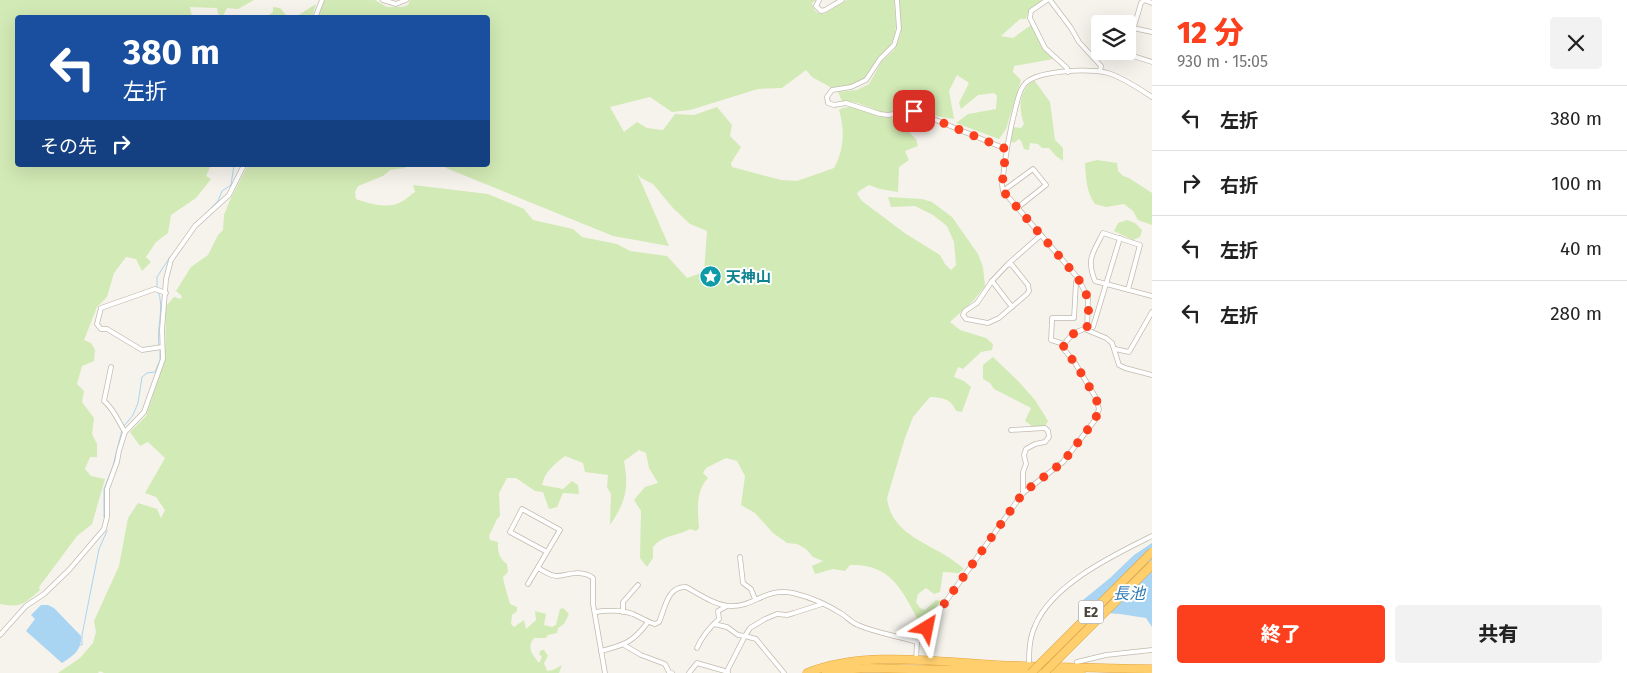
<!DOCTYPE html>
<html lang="ja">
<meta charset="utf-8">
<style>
:root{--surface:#fff;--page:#f2f2f2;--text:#222;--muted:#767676;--line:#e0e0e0;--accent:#fc3f1d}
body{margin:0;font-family:"Fira Sans","Noto Sans JP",sans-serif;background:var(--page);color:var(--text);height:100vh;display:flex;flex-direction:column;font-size:19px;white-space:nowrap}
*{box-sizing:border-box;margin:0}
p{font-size:16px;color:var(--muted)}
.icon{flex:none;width:28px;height:28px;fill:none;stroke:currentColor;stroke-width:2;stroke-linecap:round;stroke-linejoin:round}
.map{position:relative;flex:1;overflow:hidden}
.panel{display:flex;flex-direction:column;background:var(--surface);width:475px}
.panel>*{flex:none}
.banner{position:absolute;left:15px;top:15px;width:475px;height:152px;border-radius:5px;box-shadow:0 5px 20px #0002;background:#1a4fa0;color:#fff;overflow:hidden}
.buttons{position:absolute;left:1091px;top:15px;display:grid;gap:10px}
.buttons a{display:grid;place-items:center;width:45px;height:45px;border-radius:5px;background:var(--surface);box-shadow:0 5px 20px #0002;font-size:25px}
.pin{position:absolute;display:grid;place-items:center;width:42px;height:42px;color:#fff;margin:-21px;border-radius:10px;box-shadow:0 2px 8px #0006}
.me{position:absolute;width:55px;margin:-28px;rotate:35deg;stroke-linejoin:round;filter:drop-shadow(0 0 4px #0008)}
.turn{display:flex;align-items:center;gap:18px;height:105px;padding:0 25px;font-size:22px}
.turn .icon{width:65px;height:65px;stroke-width:2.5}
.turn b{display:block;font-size:35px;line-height:42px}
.then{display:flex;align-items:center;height:48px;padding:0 25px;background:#0003;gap:10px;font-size:19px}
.round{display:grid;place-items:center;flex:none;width:52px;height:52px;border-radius:5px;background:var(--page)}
.headline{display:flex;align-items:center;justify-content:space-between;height:85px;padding:0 25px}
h1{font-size:30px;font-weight:800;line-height:38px;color:var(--accent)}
.cta{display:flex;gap:10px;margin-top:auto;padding:10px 25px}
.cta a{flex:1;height:58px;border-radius:5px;background:var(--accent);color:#fff;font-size:20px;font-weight:800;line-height:58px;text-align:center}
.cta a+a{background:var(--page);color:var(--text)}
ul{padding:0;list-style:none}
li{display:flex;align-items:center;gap:15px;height:65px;padding:0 25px;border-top:1px solid var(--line)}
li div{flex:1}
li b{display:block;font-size:19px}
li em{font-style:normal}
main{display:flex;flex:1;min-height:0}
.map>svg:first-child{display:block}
.green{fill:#d2eab5}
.water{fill:#a9d4f2}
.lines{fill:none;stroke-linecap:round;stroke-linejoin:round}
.stream{stroke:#a9d4f2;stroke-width:1}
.street-casing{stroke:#c2bbae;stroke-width:5.5}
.highway-casing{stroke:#e0a43c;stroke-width:9}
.street{stroke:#fff;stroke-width:4}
.highway{stroke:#ffcf6e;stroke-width:8}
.highway-bridge-casing{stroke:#e0a43c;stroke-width:9;stroke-linecap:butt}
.highway-bridge{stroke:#ffcf6e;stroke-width:8}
.route{stroke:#fc3f1d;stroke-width:9;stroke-dasharray:0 16.2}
.labels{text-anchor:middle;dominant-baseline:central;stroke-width:4;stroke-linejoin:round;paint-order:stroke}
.shield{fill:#fff;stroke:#817c74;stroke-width:1}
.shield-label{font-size:14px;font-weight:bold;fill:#4b4439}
.culture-label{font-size:15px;font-weight:bold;fill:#0d838f;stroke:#fff;text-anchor:start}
.water-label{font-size:16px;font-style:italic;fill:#2e7ab2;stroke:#fff}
</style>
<main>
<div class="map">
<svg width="1152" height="673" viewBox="0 0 1152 673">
<rect width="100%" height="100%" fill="#f6f3ec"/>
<g class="green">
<path d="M0,0h254l-16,9 -11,-1 -4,8 -5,-2 -1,-6 -27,-1 2,10 -174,1v147h193l-5,11 5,3 -15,19 -25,17 -3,18 -12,9 -10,15 5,5 -9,9 -6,-12 -10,-2 -12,16 -7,24 -10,10 -13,33 7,3 4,7 -1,11 -12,5 -5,18 7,7 -2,11 12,16 -2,16 5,10v13h-7l-5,12 6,7 14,3 -13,45 -15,12 -38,51 1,3c-16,14 -18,18 -40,14z"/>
<path d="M322,0h53l12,7h15l6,-2 2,-5h406l-4,3c2,8 4,10 12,11l23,-14h47l2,25 -1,9 -4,11 -14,14 -13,20 -15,8 -17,1 -20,-11 -6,-7 -24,18 -24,1 -68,21 -18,2 -22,-15 -40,10 14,25 13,-10 10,6 16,2 12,-16 19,1 23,-8 15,18 -2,11 11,11 -10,16 1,4 49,13 16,1 37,-13c10,-18 11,-38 5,-58 15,-9 28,5 43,7 9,2 22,-1 32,-2l4,5 -7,6 -1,7 6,6 2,7 -13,5 4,9 -10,7 -1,25 -18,-3 -11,-4 -10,6 -2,3 5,7 44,33 34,21 5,9 6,6 5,-5 -2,-23 -7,-16 -14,-11 -18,-9 -24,1 -3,-10 34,2 10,3 20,15 26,37 5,13 2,19 -11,14 -24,22 10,8 26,8 7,6 -1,6 -11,2 -18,17 -5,-2 -4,10 10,4 7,6 -9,25 -6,-1c-5,-13 -14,-13 -26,-14l-17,20 -8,21 -18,60c4,34 36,43 61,59 5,3 11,8 16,12l-5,4 -16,-1 -3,20 -6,2 -8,-6 -8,6 -2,8 4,6 5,2 11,-10 5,1 -16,21 -7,-2c-16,-31 -29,-57 -68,-55l-5,6 -12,-2 -18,5 -3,-8 11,-5 -10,-4 -7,-8 -9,-5 -10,-1 -14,-10 -18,-20 -14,-8 4,-29 -8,-15 -11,-3 -20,10 -3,5 5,5c-13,14 -10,32 -9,50l-3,3 -6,-2c-14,8 -26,5 -37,18v11l-6,9 -7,-9 1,-47 -7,-11 11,-13 13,-4 -9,-15 -3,-15 -7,-3 -15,11c5,28 2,40 -14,64l1,-31 -4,-7 1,-12 -23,-3 -2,-9 -18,-7c-11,9 -20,15 -23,29l21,4 9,-8 6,4 1,9 -16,-1 -6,14 -8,2 -6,-17 -8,-1 -19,-13h-9l-8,15 1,23 -3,3 -8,17 1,4 8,2c0,10 0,15 9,22l1,8 -5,5 1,6 6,21 7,3v4l-5,4 -1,9 3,3 10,-7 2,9 10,-9 -1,-9 11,3 -2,11 8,2 4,-2 4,-16 3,-1 6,6 -5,10 -6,4 -1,5 -9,2 -2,3h-12c-8,10 -1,17 5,25l3,-6 -3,-3 2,-4h3l4,6 -4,7 3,8 6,-1 9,-5 -3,8h-455l-4,-2 -2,2h-40l22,-15 13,-15 3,-11 -2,-11 25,-55 9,-48 10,-15 19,6 4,9 4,-8 -9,-13 -11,-4 20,-35 -17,-16 -8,4 -10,-14 16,-16 19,-57 1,-53 8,-9 7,2 1,-3 -6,-5 15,-24 17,-12 10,-20 5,-5 1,-15 6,-15 18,-35h157v3l-15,2 -7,6 -25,10 -3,6 1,7c13,5 33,10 45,3 5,-2 9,-7 14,-10l-2,-7 75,9 36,15 9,11 40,9 9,8 35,7 13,7 37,5 20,22 17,-6 3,-41 -17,-7 -17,-16 -20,-24 -12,-6 -4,-5 32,73 -56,-10 -167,-68 -3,-3h45v-147l-171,-1z"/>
<polygon points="899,0 1042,0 1029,10 1026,19 1020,19 1001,36 1013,38 1031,25 1042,48 1053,59 1014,66 1013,72 1021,80 1006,129 999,139 956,123 968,114 996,109 997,96 994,93 978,95 961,109 959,103 969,83 957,75 949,91 954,119 941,117 916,109 884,113 858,103 842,101 838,92 857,90 869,84 882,61 894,50 901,34"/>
<polygon points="316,4 312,17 266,17 273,12 273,7 280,8 287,16 297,16"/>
<path d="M1034,80l16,22 5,38 8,8v13l-7,-5 -7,-8h-7l-4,-4 -8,-1 -1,7 -5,-1 -3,-8 -2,-2 -5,4 -4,-2 3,-14 8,1 3,-4c-6,-16 -5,-34 10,-44z"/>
<path d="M1097,160l20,3 1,8 5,5 6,2 23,15v32l-14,-5 -5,-9 -9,-7 -18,3 -11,-3c-9,-12 -9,-27 -10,-41z"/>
<polygon points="1127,220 1135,223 1142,230 1140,237 1133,240 1114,231 1118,223"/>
<polygon points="993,357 1019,382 1035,400 1048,421 1045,426 1032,426 1025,421 1031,408 994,389 990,383 983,379 983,365"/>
</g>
<g class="water">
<polygon points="1152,543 1152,627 1146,618 1120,614 1080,611 1083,600 1110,578 1134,555"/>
<path d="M41,605h7l6,3 27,28c1,14 -8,20 -19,27l-36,-32 9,-12 -4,-4z"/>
</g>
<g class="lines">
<g class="stream">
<polyline points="206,213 218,201 222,191 231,185 234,165"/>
<polyline points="157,287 157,277 170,257"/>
<path d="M158,291c7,17 -2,37 1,55"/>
<polyline points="124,426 133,415 138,403 142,377 147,373 155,372 160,360 160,350"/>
<polyline points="104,517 104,489 113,466 122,430"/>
<polyline points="80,645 82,645 82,635 99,549 107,531"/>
</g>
<defs>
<g id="street">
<polyline points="383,0 396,4 406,0"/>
<polyline points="819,0 816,6 821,11 825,10 842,0"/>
<polyline points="897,0 899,29 894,45 880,59 866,80 851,87 832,90 827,97 828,103 834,105 846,103 880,114 888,115 914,111 1006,149"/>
<polyline points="1047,0 1031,11 1030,18 1045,48 1067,68 1068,72"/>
<polyline points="1050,0 1071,28 1079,42 1101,66 1100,71"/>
<polyline points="315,18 322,0"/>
<polyline points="1133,28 1152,32"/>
<polyline points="1128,47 1141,3 1144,0 1152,3"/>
<polyline points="1128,51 1130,55 1152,62"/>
<path d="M1152,97c-14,-9 -28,-19 -44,-24 -16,-5 -74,-3 -84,12 -5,6 -6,14 -8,21 -7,27 -11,52 -14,79l1,6 75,87 10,20 -1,32 19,8 6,5 7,22 6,3 27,7"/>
<polyline points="1003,191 1033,169 1046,185 1017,208"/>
<polyline points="1008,264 1012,265 1028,285 1029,291 1027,294 999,318 988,323 966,319 963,315 965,311 977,303 992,281 1008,264 1041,235"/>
<polyline points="992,281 1012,307"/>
<path d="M1128,290l12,-45 -37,-12c-10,20 -17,26 -8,48l57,15"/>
<polyline points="1064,344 1051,340 1052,321 1052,318 1074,318 1076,282 1078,278"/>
<polyline points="162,347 142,350 107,329 101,329 97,324 101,308 155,289 166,293"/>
<polyline points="1115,349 1129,352 1152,312"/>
<path d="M111,367l-7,34c10,8 14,20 21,31"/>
<polyline points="1011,430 1045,428 1048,431 1049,437 1045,442 1035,444 1026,449 1024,455 1026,464 1023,472 1023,493"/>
<polyline points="740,557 743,583 751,589 755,599"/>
<path d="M538,568c6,3 12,8 19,8 12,-1 25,-7 36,2v26l12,69"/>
<polyline points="528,584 560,530 522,509 510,532 547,552"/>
<path d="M596,612c10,-2 26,-2 37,2 7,3 14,8 22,10l4,-2c6,-13 8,-36 27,-35 13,7 30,19 45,19 23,1 35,-19 62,-13 17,4 35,12 49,21 6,4 10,9 16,11 18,8 40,11 59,17"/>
<polyline points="623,612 623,602 638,585"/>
<polyline points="714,624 727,627 738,635 745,636 750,628 765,619 777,614 787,615 794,613 822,604"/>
<polyline points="0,635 26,606 44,594 69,570 104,529 107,517 107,489 117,462 119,451 125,432 144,412 163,359 162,330 166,279 171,260 195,226 229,195 244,165"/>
<polyline points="624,645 641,655 665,664 669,672 672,673"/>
<path d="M697,648c5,-12 12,-20 22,-29l-1,-8 9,-5"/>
<path d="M601,651c24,-6 32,-9 47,-29"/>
<path d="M916,660l1,-18 106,-149 40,-31 32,-42 4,-11 -3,-11 -21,-35 -12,-15c5,-14 17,-19 30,-21l27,-89"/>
<path d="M1029,667c0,-14 0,-28 6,-41 17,-42 79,-71 117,-90"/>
<polyline points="1076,668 1077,662 1106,655 1152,650"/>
<polyline points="727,671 745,636 756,639 784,673"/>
<polyline points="689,673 697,663 728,672"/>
</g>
<g id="highway">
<path d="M807,673c57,-23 129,-11 189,-8 52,2 104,3 156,4"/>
<polyline points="826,673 840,670 867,668 1081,673"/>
</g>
</defs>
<use href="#street" class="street-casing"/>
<use href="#highway" class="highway-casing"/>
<use href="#street" class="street"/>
<use href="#highway" class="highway"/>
<defs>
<g id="highway-bridge">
<polyline points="1031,673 1152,552"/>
<polyline points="1044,673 1152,565"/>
</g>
</defs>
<use href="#highway-bridge" class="highway-bridge-casing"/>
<use href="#highway-bridge" class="highway-bridge"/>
</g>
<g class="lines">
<path class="route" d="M914,111l92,38 -4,37 1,5 75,87 10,20 1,6 -2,24c-11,2 -20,9 -24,20l12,15 21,35 3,11 -4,11 -32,42 -40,31 -96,135"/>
</g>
<defs>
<symbol id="sight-disc" viewBox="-11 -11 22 22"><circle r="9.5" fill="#0f9aa8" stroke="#fff"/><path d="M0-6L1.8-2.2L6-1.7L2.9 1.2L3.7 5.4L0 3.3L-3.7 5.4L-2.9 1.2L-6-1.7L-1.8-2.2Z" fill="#fff"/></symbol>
</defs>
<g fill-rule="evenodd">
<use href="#sight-disc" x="698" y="264" width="25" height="25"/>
</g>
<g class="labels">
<rect class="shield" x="1078.5" y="600.5" width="25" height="23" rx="4"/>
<g class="shield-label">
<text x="1091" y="612">E2</text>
</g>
<g class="culture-label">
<text x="726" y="277">天神山</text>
</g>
<g class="water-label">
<text x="1129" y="593">長池</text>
</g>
</g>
</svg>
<div class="buttons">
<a><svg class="icon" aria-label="layers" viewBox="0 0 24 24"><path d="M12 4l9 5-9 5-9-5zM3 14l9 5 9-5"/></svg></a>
</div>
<div class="pin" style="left:914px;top:111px;background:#d93025"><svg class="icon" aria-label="arrive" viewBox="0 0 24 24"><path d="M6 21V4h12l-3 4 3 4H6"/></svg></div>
<svg class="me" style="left:927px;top:628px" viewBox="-20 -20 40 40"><path d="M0-17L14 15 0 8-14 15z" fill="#fc3f1d" stroke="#fff" stroke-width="4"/></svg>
<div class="banner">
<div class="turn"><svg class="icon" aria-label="left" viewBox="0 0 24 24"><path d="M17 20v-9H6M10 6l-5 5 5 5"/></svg><div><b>380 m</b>左折</div></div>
<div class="then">その先<svg class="icon" aria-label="right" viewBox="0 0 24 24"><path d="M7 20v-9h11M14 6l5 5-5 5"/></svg></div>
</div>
</div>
<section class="panel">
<div class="headline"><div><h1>12 分</h1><p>930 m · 15:05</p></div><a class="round"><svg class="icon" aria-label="close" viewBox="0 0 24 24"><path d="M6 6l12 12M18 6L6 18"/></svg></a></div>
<ul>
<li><svg class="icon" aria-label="left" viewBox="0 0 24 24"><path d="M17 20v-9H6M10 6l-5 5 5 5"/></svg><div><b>左折</b></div><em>380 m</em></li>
<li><svg class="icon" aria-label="right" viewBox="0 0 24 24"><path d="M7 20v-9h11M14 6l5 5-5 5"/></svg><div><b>右折</b></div><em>100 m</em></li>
<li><svg class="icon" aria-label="left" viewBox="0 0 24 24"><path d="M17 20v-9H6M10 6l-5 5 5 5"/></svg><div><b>左折</b></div><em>40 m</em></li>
<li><svg class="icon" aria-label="left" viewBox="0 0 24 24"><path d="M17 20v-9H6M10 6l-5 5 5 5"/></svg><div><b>左折</b></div><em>280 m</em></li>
</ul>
<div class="cta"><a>終了</a><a>共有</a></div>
</section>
</main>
